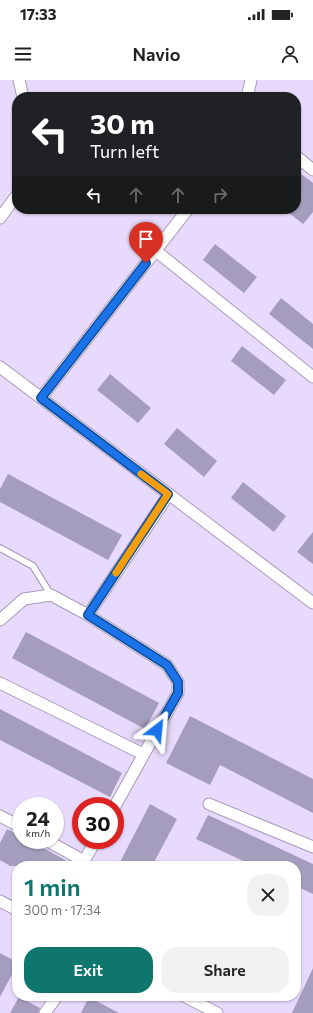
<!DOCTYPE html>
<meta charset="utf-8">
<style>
:root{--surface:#fff;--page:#f2f2f2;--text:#222;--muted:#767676;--accent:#0f766e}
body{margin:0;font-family:Commissioner,sans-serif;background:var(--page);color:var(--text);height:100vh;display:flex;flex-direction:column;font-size:15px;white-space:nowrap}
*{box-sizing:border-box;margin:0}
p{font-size:13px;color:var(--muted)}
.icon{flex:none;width:22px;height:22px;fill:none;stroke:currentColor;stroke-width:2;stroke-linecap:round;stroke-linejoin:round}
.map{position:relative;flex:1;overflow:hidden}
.details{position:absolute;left:12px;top:781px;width:289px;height:140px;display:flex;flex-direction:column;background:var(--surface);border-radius:16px;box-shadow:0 1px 3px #0004}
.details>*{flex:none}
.guide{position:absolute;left:12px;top:12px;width:289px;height:122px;border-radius:16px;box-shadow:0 1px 3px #0004;background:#202124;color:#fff;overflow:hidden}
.speed{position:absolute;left:12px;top:717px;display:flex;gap:8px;font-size:20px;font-weight:700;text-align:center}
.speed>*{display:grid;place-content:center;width:52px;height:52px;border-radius:50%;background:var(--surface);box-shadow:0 1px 3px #0004;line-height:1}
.speed small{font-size:10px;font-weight:400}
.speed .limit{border:6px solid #d22;background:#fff;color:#111}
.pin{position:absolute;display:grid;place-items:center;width:34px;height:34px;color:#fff;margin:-41px -17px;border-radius:50% 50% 50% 0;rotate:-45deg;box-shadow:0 0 4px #0007}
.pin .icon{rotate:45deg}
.me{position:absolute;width:44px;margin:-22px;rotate:29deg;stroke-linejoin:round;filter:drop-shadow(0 0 3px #0008)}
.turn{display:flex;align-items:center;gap:14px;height:84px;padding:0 12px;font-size:18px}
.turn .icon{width:52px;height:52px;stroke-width:2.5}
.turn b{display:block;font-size:28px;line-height:34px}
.lanes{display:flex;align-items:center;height:38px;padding:0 12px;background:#0003;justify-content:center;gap:20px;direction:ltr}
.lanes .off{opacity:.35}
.round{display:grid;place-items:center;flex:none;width:42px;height:42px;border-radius:16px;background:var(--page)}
.overview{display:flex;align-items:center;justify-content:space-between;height:68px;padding:0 12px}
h1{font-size:24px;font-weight:600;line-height:30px;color:var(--accent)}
.cta{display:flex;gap:8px;margin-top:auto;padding:8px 12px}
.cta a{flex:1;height:46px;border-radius:16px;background:var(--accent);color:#fff;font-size:16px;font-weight:600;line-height:46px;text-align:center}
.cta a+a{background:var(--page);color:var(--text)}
.status{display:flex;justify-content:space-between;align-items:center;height:28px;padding:0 20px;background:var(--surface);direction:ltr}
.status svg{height:11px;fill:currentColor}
header{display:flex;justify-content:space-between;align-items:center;height:52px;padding:0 12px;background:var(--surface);font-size:18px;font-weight:600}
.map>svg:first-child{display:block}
.building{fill:#a59dbd}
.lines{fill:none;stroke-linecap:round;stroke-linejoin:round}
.lane-casing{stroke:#a89cbb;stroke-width:8}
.street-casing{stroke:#a89cbb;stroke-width:13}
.lane{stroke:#fff;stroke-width:5.5}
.street{stroke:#fff;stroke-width:11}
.route-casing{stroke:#114b97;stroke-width:10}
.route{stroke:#1a73e8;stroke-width:7}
.slow{stroke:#f59e0b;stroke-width:7}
</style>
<div class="status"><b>17:33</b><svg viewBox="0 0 49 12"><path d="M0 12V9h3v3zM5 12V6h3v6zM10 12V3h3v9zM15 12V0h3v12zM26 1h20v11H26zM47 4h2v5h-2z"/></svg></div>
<header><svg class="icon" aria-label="menu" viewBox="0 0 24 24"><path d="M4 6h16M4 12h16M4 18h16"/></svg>Navio<svg class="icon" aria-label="person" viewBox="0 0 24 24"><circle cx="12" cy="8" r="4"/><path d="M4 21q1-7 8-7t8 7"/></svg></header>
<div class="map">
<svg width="313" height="933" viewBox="0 0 313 933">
<rect width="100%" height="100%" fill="#e8dafc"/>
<g class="building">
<polygon points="296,90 313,103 313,132 303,144 284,129 296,129"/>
<polygon points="215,164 257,197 244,213 203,180"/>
<polygon points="281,218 313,244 313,269 269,234"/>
<polygon points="242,266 286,300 274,315 231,281"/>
<polygon points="110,294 151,328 138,343 97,310"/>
<polygon points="177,348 217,381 204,397 164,364"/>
<polygon points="8,394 122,455 108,480 0,422 0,409"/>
<polygon points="243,402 286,436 274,452 231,418"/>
<polygon points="313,452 313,484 297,472"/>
<polygon points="26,552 159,623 145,649 12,578"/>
<polygon points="0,629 122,693 110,717 0,660"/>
<polygon points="190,636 313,699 313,733 220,685 210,705 166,683"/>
<polygon points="150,724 177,739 152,786 118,786"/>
<polygon points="208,735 313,784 313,814 296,806 296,786 254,786 196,759"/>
<polygon points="7,749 21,756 21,760 29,760 76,786 10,786 0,780 0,763"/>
<polygon points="0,873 17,882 17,885 0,917"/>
<polygon points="313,888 313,933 292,933"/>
<polygon points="19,917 40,928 38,933 10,933"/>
<polygon points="89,917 119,933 81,933"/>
</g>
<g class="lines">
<defs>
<polyline id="lane" points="0,468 33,486 51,515"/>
<g id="street">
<polyline points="19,0 23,17"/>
<polyline points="247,17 251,0"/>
<polyline points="296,76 313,90"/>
<polyline points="0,138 17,115"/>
<polyline points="156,171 313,297"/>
<polyline points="0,287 313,523"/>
<polyline points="41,318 188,129"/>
<polyline points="88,535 167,585 178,602 178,613 115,726"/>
<polyline points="0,540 24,519 51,515 88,535 169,414"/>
<polyline points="0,603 143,674"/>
<polyline points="209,724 313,767"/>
<polyline points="0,736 21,747"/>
<polyline points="46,760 84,781"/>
<polyline points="83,786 84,781 96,760"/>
<polyline points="0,821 17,830"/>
<polyline points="184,916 217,933"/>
<polyline points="45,933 57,916"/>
</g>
</defs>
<use href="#lane" class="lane-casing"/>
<use href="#street" class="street-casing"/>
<use href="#lane" class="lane"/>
<use href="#street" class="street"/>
</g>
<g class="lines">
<defs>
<polyline id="route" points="146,183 41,318 168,414 88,535 167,585 178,602 178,613 157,650"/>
</defs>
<use href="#route" class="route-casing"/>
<use href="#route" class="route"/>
<polyline class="slow" points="116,493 168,414 141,394"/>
</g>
</svg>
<div class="speed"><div>24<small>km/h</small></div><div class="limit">30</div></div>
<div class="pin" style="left:146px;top:183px;background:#d93025"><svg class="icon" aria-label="arrive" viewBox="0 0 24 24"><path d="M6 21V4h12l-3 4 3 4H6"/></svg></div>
<svg class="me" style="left:157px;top:650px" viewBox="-20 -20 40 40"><path d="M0-17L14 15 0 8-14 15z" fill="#1a73e8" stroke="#fff" stroke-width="4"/></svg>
<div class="guide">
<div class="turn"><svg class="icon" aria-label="left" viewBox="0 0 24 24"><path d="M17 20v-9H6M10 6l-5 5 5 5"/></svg><div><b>30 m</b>Turn left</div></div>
<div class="lanes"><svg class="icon" aria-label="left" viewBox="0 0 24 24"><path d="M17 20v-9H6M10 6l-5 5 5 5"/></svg><svg class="icon off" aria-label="ahead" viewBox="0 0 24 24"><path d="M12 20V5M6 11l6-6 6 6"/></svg><svg class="icon off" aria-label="ahead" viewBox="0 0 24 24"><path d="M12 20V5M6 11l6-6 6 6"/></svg><svg class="icon off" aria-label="right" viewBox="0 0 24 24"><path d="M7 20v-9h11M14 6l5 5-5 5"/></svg></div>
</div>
<section class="details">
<div class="overview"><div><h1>1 min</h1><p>300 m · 17:34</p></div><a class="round"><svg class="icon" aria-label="close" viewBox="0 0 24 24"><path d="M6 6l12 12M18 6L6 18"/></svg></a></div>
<div class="cta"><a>Exit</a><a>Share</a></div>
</section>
</div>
